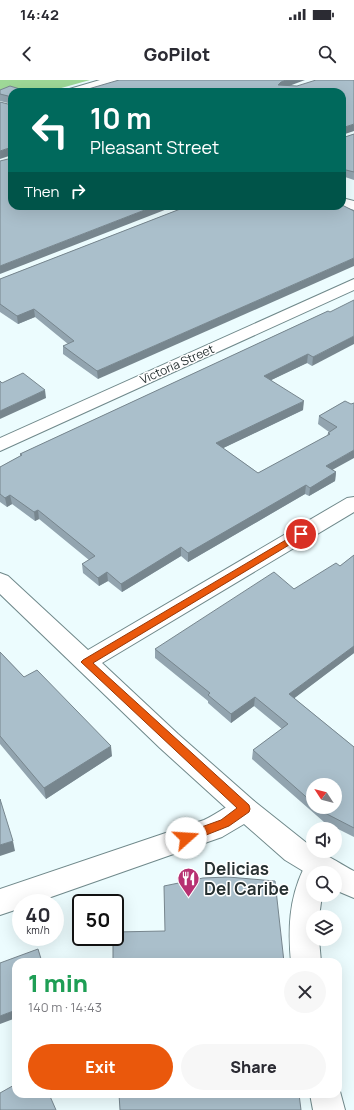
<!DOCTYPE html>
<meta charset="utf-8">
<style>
:root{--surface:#fff;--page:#f7f7f7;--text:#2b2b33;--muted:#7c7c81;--accent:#ea580c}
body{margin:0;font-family:Manrope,sans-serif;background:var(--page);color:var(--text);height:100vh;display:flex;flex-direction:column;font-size:15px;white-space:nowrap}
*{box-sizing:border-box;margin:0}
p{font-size:13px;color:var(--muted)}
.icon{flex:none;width:22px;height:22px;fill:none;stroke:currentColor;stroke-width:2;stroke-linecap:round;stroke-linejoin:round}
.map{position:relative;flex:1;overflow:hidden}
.panel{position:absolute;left:12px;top:878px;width:330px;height:140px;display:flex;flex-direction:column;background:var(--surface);border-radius:12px;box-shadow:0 4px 16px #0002}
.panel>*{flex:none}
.top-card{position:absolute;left:8px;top:8px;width:338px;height:122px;border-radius:12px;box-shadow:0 4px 16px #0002;background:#00695c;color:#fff;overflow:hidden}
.needle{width:26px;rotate:306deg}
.fabs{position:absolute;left:306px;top:698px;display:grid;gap:8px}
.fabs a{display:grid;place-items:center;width:36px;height:36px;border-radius:50%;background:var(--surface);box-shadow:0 4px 16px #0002;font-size:20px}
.speed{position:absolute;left:12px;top:814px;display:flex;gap:8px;font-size:20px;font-weight:700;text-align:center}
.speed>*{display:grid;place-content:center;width:52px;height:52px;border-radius:50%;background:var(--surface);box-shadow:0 4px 16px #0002;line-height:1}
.speed small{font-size:10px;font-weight:400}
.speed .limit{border:2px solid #111;border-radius:6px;background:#fff;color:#111}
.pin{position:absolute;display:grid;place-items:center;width:34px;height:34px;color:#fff;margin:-17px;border:2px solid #fff;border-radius:50%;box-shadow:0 1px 4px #0007}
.me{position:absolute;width:44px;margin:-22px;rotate:71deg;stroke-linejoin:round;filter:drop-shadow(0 0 3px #0008)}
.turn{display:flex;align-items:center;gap:14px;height:84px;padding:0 16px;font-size:18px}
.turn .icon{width:52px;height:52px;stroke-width:2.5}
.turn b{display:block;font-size:28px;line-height:34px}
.then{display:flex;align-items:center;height:38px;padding:0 16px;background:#0003;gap:8px;font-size:15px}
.round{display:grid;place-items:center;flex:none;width:42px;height:42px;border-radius:21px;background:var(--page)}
.head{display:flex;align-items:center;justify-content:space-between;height:68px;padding:0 16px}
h1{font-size:24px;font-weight:800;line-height:30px;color:#1e9e55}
.action{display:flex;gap:8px;margin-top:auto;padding:8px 16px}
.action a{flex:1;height:46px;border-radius:24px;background:var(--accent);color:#fff;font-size:16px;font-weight:800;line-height:46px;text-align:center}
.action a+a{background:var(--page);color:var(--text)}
.status{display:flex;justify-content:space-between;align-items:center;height:28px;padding:0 20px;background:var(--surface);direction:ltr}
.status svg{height:11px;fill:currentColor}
header{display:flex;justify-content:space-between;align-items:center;height:52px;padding:0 16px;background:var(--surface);font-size:18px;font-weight:800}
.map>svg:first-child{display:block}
.green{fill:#9ed897}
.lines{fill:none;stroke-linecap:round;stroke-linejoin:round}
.minor-casing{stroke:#70898b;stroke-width:2}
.major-casing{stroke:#70898b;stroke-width:2}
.minor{fill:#fff;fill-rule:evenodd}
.major{fill:#fff;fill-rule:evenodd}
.wall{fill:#92a4af;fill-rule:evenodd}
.shaded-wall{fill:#77868e}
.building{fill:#aabfcb;stroke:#77868e}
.route{fill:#ea580c;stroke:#983908}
.labels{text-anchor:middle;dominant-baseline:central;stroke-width:3;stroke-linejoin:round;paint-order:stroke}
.far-street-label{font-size:12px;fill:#273132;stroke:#fff}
.near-poi-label{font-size:17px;font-weight:bold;fill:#273132;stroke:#fff;text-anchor:start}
</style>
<div class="status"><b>14:42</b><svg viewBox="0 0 49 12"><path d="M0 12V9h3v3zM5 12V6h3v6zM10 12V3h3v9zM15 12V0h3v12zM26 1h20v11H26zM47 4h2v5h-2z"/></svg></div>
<header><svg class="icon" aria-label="back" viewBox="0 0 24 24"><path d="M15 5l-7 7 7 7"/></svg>GoPilot<svg class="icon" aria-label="search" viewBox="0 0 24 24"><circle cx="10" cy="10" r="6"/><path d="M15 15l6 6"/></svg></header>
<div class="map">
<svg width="354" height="1030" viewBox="0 0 354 1030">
<rect width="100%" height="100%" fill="#ecfcfe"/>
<polygon class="green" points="0,0 90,0 47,12 0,14"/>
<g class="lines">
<defs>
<g id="minor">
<polygon points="100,0 118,0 116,2 82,12 64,12 66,10"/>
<polygon points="354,199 354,210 0,371 0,358"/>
<polygon points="354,417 354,432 102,583 178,654 254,721 258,729 254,737 245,740 236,737 160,668 0,514 0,493 8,496 88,570 347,418"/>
<path d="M313,786l10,4 1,3h-11v22h9l-3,22h-6v22h6l2,23h-30c-3,-33 -2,-62 12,-92z"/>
<polygon points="338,1004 345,1030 313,1030 310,1014 338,1014"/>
</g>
<g id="major">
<polygon points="342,118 354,121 354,130 340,126 342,126"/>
<path d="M245,718l9,3 59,47v3c10,0 30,15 41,20v27l-19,-8v-17h-22v4l-28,-17 -41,-36 -22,13 -188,66h-13v5l-21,7v-26l204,-69c15,-7 26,-17 41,-22z"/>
</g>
</defs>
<use href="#minor" class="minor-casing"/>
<use href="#major" class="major-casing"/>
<use href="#minor" class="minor"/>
<use href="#major" class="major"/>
</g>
<g class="wall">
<polygon points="0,10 12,12 12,24 0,21"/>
<polygon points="354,54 354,100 342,96 342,58"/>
<polygon points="188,126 98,299 63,274 63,266 68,264 35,237 18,244 0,232 0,199"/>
<polygon points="328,231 312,286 307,283 271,300 303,330 223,368 258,393 327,356 328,353 329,352 318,344 319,336 345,321 333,390 336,392 335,401 309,416 305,414 188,482 181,476 122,512 108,501 99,506 83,493 82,484 89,480 39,439 35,441 12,424 7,427 0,422 0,387 20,376 20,374"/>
<path d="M354,475v98l-60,45 60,49v90l-30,-15 -72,-63 1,-9 29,-21 -28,-23 -23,17 -23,-20v-2l-53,-43v-9l139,-60 46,-23zM313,705l22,22h-22z"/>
<polygon points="0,572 24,597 112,676 46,719 0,664"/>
</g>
<g class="shaded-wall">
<polygon points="286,0 305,0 281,9 278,5 281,2"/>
<polygon points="354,44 354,51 342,55 342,48"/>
<polygon points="12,67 12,75 0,79 0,71"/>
<polygon points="155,126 175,126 0,194 0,186"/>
<polygon points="354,178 354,186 98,299 97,291"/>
<polygon points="34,229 35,237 18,244 17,236"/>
<polygon points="354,256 354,264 312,286 313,277"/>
<polygon points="308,274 307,283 263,304 264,296"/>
<polygon points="45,310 46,318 0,339 0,331"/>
<polygon points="304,321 303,330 215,372 216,363"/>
<polygon points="354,370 354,378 325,394 326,386"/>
<polygon points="336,392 335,401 309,416 310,408"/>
<polygon points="306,405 305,414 188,482 188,473"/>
<polygon points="10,415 12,424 7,427 5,418"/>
<polygon points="38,430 39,439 35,441 34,432"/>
<polygon points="181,467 181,476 122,512 121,504"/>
<polygon points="107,492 108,501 99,506 98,498"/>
<polygon points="354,566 354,573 288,623 289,614"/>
<polygon points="255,617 254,626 231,643 231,634"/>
<polygon points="111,666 112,676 46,719 44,708"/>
<polygon points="13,761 15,771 0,776 0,765"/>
<polygon points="16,930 16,938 0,944 0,936"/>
</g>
<g class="building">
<polygon points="119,0 286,0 281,2 278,5 297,6 316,0 354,0 354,44 342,48 342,12 78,12"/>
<polygon points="10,6 30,12 12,12 12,17 0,14 0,10"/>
<polygon points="0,22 12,25 12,67 0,71"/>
<polygon points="354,54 354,92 342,89 342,58"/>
<polygon points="12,78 12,126 155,126 0,186 0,81"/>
<polygon points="342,125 354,131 354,178 97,291 63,266 74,261 34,229 17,236 0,224 0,199 188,126 342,126"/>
<polygon points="354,220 354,256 313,277 308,274 264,296 304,321 216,363 258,393 330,354 328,353 337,347 319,336 345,321 351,324 354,323 354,370 326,386 336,392 310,408 306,405 188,473 181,467 121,504 107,492 98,498 82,484 95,476 38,430 34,432 10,415 5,418 0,414 0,387 22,375 20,374 328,231 330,232"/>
<polygon points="23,293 45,310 0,331 0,301 2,303"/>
<polygon points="354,475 354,566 289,614 354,667 354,748 325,733 318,727 335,727 335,705 313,705 313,723 253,670 288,644 255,617 231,634 208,615 210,613 155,569 274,492 294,509 336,483 340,486"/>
<polygon points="0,572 24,597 37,590 111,666 44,708 0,656"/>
<polygon points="0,719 13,761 0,765"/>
<polygon points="228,797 275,801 284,882 113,882 113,857 115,857 115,852 165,851 164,806 203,798"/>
<polygon points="38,869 42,882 16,882 16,930 0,936 0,883"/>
<polygon points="16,1004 16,1014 49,1014 56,1030 0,1030 0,1013"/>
<polygon points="119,1014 299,1014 301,1030 120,1030"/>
</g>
<polygon class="route" points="301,451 305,454 304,456 93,583 249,725 250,729 249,732 229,746 186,763 182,761 180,758 182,754 221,740 237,728 81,582 83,580"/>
<defs>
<symbol id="restaurant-pin" viewBox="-11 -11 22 30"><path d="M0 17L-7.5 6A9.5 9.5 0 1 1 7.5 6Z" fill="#b73072" stroke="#fff"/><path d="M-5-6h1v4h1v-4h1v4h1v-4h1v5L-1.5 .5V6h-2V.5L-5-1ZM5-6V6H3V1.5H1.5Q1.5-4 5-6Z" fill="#fff"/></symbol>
</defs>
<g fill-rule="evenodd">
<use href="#restaurant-pin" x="176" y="786" width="25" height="34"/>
</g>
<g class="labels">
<g class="far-street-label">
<text transform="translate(177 284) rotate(-24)">Victoria Street</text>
</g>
<g class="near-poi-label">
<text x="204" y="788">Delicias<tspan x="204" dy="20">Del Caribe</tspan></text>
</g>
</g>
</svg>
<div class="fabs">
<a><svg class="needle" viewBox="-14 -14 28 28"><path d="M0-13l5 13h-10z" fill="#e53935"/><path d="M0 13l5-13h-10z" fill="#7c7c81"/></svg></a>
<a><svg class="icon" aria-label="sound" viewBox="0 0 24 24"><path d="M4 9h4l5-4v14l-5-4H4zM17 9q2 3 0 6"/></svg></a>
<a><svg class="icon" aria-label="search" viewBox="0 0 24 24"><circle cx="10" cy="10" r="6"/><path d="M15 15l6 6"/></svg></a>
<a><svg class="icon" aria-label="layers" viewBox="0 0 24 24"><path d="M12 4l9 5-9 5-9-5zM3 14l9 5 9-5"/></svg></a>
</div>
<div class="speed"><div>40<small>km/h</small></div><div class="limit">50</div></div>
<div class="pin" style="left:301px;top:454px;background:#d93025"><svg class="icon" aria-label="arrive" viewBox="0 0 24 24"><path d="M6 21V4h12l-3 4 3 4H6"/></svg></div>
<svg class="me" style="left:186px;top:758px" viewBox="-20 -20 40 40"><circle r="19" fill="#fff"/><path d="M0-13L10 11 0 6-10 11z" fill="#ea580c"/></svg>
<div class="top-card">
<div class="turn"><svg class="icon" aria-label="left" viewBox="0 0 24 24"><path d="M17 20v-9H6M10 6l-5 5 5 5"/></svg><div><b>10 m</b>Pleasant Street</div></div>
<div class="then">Then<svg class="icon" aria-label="right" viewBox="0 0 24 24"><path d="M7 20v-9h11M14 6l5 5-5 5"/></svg></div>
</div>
<section class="panel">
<div class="head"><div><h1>1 min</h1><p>140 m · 14:43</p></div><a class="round"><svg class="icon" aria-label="close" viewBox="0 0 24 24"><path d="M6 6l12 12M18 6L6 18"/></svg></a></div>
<div class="action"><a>Exit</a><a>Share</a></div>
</section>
</div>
